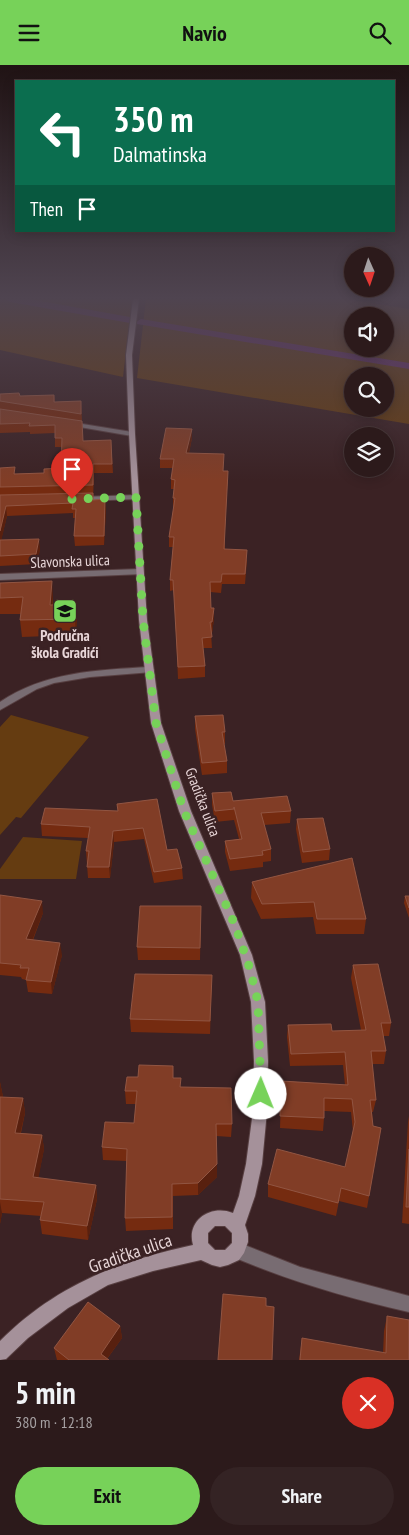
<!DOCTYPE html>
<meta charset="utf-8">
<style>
:root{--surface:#2c1a1b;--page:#342324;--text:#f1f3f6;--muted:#a6a1a3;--line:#48383a;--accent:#77d259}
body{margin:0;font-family:"PT Sans Narrow",sans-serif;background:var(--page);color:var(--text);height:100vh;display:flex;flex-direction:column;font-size:19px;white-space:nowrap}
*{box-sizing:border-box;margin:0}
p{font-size:16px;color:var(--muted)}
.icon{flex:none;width:28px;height:28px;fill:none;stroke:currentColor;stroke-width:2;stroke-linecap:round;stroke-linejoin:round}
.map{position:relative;height:1295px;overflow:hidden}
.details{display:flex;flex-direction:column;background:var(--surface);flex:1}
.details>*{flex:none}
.hud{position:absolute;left:15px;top:15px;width:380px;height:152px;border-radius:0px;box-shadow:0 2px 12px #0003,0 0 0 1px var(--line);background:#0b6e4f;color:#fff;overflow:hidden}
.needle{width:32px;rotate:177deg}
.tools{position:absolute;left:344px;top:182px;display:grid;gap:10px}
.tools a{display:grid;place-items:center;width:50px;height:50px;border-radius:50%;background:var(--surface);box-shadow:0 2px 12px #0003,0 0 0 1px var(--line);font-size:25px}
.pin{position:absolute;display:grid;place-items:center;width:42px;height:42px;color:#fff;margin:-51px -21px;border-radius:50% 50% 50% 0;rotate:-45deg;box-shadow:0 0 5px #0007}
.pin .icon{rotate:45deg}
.me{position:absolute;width:55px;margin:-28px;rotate:1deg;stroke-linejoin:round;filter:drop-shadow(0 0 4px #0008)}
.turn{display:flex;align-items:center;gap:18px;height:105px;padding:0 15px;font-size:22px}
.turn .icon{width:65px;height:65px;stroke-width:2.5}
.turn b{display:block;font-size:35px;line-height:42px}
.then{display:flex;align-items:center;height:48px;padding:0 15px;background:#0003;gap:10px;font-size:19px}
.round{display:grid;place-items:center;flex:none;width:52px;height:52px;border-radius:26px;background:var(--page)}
.summary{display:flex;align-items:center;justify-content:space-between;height:85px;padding:0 15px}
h1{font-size:30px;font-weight:800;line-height:38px}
.cta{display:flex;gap:10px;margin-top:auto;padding:10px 15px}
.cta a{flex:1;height:58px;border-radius:30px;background:var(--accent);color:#111;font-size:20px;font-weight:800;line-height:58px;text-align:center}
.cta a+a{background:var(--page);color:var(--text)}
header{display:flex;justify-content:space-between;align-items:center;height:65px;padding:0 15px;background:var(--accent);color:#111;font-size:22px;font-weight:800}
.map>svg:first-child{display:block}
.green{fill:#653c11;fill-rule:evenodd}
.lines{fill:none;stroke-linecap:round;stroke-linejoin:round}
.canal{fill:#67316e;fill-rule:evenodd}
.street-casing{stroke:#573f41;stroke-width:2}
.secondary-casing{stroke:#573f41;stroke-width:2}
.street{fill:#786c72;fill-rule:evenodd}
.secondary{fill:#a5919a;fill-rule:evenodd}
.wall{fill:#752b10}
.shaded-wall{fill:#58200f}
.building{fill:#813d26;stroke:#915542}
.route{stroke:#77d259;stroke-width:9;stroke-dasharray:0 16.2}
.labels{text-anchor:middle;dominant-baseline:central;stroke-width:5;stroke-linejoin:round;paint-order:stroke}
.street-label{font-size:15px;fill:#e8d6d8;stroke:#3b2224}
.poi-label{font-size:15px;font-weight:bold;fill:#e8d6d8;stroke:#3b2224}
.near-street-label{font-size:18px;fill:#e8d6d8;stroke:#3b2224}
</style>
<header><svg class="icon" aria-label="menu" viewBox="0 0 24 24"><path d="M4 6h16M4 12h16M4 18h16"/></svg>Navio<svg class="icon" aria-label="search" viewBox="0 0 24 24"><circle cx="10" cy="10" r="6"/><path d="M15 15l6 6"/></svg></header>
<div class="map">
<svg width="409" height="1295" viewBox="0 0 409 1295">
<rect width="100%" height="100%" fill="#3b2224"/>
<g class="green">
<polygon points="0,234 132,234 123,312 0,285"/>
<path d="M146,234h200l63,10v115l-272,-46zM352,251h33v33h-33zM385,311v33h-33v-33z"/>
<polygon points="11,650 89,672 21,753 16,752 0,770 0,662"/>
<polygon points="23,772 82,776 76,814 0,814 0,804"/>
</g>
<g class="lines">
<g class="canal">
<polygon points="5,234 29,234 130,252 135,255 130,258 10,237"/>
<polygon points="141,254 409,298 409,304 137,259 136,257"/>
</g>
<defs>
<g id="street">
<polygon points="70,357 132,367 135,369 132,371 68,360 67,359"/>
<polygon points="136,430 139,430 139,434 81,436 77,434 81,432"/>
<polygon points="140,504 143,505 143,509 0,515 0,509"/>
<path d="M149,602l5,3 -2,2 -62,5 -36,6 -17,6 -37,21v-8c44,-30 97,-32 149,-35z"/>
<path d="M237,1177l63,25 109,29v16c-61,-14 -120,-31 -178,-56l-2,-6 2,-6z"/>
</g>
<path id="secondary" d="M133,234h6l-7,56 3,79 12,186 14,103 30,88 61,144 13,47 3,59 -1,50 -5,53 -7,32 -10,29 3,9v8l-4,11 -5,7 -11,5 -8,2 -8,-2 -11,-5 -48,11 -45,14 -40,23 -40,30 -22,21 -6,1v-19c55,-55 118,-80 193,-96 -7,-25 18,-41 40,-32l6,-17 7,-32 7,-53 1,-50 -3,-59 -11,-47 -61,-144 -28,-88 -12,-103 -10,-186 -3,-79zM215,1161h10l7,7v10l-7,7h-10l-7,-7v-10z"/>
</defs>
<use href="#street" class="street-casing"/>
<use href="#secondary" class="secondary-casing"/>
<use href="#street" class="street"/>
<use href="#secondary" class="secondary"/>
</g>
<g class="wall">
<polygon points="0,329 20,331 54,330 55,337 81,336 83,376 111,375 113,408 94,408 93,435 106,444 104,480 75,481 74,471 75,453 73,453 73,448 7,451 1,475 40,484 37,499 0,501 0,403 16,409 44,408 61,403 62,382 55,382 55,368 30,369 30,367 0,368"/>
<polygon points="192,373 189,388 223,406 225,484 247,495 245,519 222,519 221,528 210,527 211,543 214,543 214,554 212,568 211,568 212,583 203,583 205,601 205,612 178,614 174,525 170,526 170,515 173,482 169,482 169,472 174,443 173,443 173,433 174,424 171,424 171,414 173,403 160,403 160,394"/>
<polygon points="0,518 53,532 53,540 77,555 76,570 22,572 20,555 21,549 0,549"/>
<polygon points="195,651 225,667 225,679 224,679 227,696 227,708 202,710 195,664"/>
<polygon points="212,728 233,736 291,746 290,758 264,760 271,784 271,796 263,797 263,802 230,806 225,787 225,776 239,774 234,755 215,757 212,740"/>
<polygon points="117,739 167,785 182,803 183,814 154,818 144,774 114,777 110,813 88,813 86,786 88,773 42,771 41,759 118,746"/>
<polygon points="297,754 330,784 329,795 302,798 296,764"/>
<polygon points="352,793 366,854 364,869 316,869 313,852 261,854 251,833 252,817"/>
<polygon points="0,830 43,848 33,875 62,890 52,929 28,927 26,915 22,914 21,912 0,910"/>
<polygon points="405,831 409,831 409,853 404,838"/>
<polygon points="201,841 200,895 138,895 137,882"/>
<polygon points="353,900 391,958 389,971 383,971 386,986 384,999 372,999 376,1035 373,1047 372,1047 373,1061 381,1063 367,1143 339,1136 336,1151 268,1132 268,1119 345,1102 353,1067 351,1047 324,1046 324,1053 323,1066 280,1063 281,1029 281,1016 345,1020 343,1000 290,1001 287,972 288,960 332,966 361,965 351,913"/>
<polygon points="212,910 210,969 131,967 130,954"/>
<polygon points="174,1013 181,1022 232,1059 231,1072 216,1071 217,1112 198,1130 173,1131 173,1164 126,1166 125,1153 127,1096 103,1095 102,1082 134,1058 136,1039 126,1039 125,1026"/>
<polygon points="0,1017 3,1032 23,1033 25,1048 21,1068 42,1070 44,1084 38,1113 96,1120 97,1134 88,1175 42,1169 40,1155 41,1151 2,1148 0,1159"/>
<polygon points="409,1051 409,1159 402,1158 408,1057"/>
<polygon points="387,1251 409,1295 299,1295 302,1273 383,1288 384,1266"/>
<polygon points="120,1261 122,1273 107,1294 109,1295 57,1295 54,1283"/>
</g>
<g class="shaded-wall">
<polygon points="192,364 192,373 187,397 186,388"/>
<polygon points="105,434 106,444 104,480 104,471"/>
<polygon points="6,441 7,451 0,481 0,466"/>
<polygon points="39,474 40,484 37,499 36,489"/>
<polygon points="52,516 53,532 51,556 50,540"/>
<polygon points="76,539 77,555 76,570 75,554"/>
<polygon points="214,543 214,554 212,568 212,557"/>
<polygon points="113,766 114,777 110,813 109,802"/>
<polygon points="42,836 43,848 28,886 26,874"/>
<polygon points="60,878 62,890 52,929 51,917"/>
<polygon points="0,1017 3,1032 0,1043"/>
<polygon points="23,1033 25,1048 17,1082 15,1068"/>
<polygon points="42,1070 44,1084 36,1126 33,1112"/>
<polygon points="217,1099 217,1112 198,1130 198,1118"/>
<polygon points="96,1120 97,1134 88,1175 87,1161"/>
<polygon points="0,1137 2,1148 0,1159"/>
<polygon points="120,1261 122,1273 106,1295 101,1289"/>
</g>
<g class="building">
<polygon points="19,328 20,331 54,330 54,337 81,336 81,349 0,336 0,329"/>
<polygon points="0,344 82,356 83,376 111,375 112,399 93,399 93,420 0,422 0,403 15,402 14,409 44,408 44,404 61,403 62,373 55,373 55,360 29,361 30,358 0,359"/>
<polygon points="166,363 192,364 186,388 224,389 223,406 228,406 224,484 247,485 245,509 222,509 221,517 210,517 211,543 214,543 212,557 210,557 212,572 202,573 205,601 178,602 173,515 170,515 174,472 169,472 175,433 173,433 175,415 171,414 174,394 160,394"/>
<polygon points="93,428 93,435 105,434 104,471 74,471 76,444 72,444 73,438 6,441 0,466 0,430"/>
<polygon points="39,474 36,489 0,491 0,475"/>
<polygon points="52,516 50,540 76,539 75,554 20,555 23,532 0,533 0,518"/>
<polygon points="223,650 225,667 222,667 227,696 202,698 195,651"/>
<polygon points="231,727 233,736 287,731 291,746 261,748 271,784 262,786 263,790 230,794 225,776 242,774 234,742 234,744 215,746 212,728"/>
<polygon points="157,734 167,785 177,784 182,803 154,807 143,763 113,766 109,802 87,802 89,786 86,786 90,762 41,759 45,743 118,746 117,739"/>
<polygon points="323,753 330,784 303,787 297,754"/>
<polygon points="352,793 366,854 317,854 314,837 262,839 252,817"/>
<polygon points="0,830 42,836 26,874 60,878 51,917 26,915 29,903 20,903 21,900 0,898"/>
<polygon points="405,831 409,831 409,843"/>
<polygon points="140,841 201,841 200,883 137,882"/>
<polygon points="378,899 391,958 381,958 386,986 371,986 376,1035 370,1035 373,1061 381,1063 369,1131 341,1123 338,1138 268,1119 277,1084 345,1102 355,1057 352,1034 324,1033 324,1053 280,1051 281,1016 348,1020 345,987 291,989 288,960 331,959 332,966 366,965 353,900"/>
<polygon points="135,909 212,910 210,956 130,954"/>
<polygon points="139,1000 173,1001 173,1013 181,1013 180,1022 231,1023 232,1059 216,1059 217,1099 198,1118 172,1119 172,1152 125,1153 127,1084 102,1082 105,1057 134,1058 137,1026 125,1026 127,1012 138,1012"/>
<polygon points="0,1032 23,1033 15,1068 42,1070 33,1112 96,1120 87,1161 40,1155 44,1137 0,1134"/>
<polygon points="409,1084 409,1142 406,1142"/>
<polygon points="223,1229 266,1233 266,1241 274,1242 272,1295 218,1295"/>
<polygon points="88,1237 120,1261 101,1289 109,1295 69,1295 54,1283"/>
<polygon points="387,1251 409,1255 409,1295 300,1295 302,1273 386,1288"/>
</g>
<linearGradient id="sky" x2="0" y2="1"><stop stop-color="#201314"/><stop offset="0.56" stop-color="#4f4450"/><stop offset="1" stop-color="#4f4450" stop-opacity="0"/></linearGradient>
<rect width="409" height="416" fill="url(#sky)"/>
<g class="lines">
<polyline class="route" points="72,434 136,432 143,555 156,658 184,746 235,860 250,904 258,937 261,1029"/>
</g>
<defs>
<symbol id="school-square" viewBox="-11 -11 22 22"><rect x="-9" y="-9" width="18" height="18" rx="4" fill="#77d259" stroke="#3b2224"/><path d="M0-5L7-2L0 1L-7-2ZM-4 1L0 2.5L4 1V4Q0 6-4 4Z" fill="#111"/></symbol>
</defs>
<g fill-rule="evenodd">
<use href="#school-square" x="51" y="532" width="28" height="28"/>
</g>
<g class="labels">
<g class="street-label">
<text transform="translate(70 496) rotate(-2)">Slavonska ulica</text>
<text transform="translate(203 737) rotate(69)">Gradička ulica</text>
</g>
<g class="poi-label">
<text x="65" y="570">Područna<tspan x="65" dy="17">škola Gradići</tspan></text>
</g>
<g class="near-street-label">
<text transform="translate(130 1188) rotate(-19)">Gradička ulica</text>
</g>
</g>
</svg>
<div class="tools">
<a><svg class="needle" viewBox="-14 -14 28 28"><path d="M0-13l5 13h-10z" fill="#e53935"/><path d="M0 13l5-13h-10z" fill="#a6a1a3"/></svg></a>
<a><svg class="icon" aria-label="sound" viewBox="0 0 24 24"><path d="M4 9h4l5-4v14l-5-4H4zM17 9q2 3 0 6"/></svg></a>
<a><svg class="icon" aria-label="search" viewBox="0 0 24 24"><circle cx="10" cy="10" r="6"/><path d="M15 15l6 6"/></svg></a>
<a><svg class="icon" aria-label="layers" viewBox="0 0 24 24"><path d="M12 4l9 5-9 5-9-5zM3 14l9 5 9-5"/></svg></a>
</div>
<div class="pin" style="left:72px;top:434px;background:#d93025"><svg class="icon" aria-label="arrive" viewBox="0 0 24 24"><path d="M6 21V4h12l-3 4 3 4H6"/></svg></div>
<svg class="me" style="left:261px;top:1029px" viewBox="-20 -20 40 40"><circle r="19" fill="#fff"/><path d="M0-13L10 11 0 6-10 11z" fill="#77d259"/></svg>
<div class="hud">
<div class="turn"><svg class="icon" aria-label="left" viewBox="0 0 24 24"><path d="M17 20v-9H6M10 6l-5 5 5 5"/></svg><div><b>350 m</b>Dalmatinska</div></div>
<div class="then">Then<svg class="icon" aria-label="arrive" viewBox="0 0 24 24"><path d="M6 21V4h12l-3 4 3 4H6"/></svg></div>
</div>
</div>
<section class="details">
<div class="summary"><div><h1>5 min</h1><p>380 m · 12:18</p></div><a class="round" style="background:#d93025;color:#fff"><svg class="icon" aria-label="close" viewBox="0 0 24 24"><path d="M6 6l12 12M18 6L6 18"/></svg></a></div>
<div class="cta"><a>Exit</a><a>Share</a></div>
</section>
